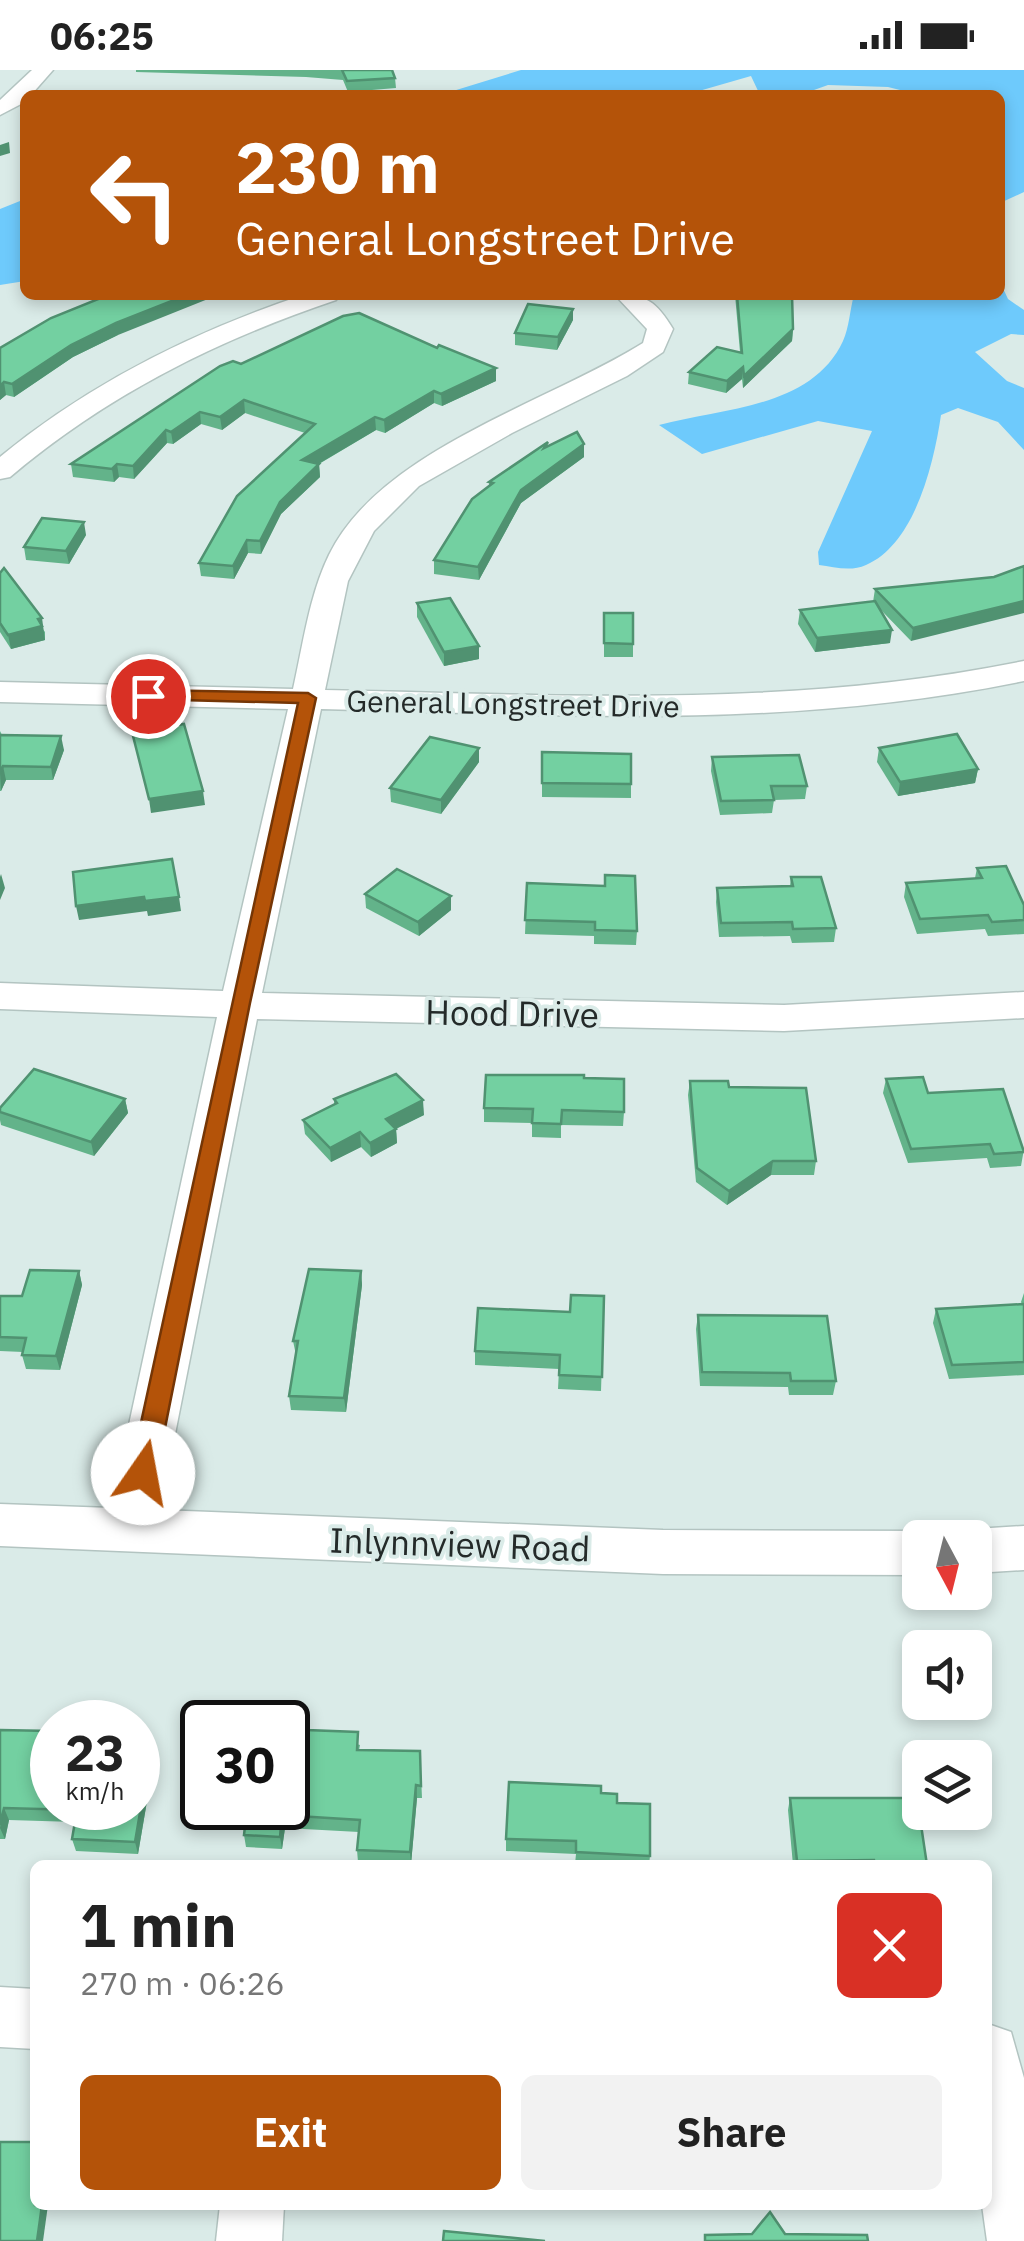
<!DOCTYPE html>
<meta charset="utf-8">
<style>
:root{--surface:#fff;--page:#f2f2f2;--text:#222;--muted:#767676;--accent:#b45309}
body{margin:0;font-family:"IBM Plex Sans",sans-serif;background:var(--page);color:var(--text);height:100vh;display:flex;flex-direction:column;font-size:38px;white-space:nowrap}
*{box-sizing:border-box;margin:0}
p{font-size:32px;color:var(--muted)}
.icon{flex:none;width:55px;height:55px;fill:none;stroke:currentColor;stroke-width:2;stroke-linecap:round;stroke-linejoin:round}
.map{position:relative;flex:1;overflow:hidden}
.details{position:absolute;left:30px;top:1790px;width:962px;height:350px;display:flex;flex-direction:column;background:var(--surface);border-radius:15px;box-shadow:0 5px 15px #0003}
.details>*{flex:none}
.banner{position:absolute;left:20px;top:20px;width:985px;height:210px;border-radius:15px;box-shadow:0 5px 15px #0003;background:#b45309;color:#fff;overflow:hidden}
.needle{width:65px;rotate:173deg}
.tools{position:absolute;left:902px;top:1450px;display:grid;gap:20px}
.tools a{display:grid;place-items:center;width:90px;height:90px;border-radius:15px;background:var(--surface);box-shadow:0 5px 15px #0003;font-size:50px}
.speed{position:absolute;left:30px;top:1630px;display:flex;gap:20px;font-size:50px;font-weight:700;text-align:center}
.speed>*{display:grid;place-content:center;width:130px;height:130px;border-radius:50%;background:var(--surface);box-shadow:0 5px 15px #0003;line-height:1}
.speed small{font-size:25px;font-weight:400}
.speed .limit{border:5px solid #111;border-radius:15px;background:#fff;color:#111}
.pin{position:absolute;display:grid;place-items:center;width:85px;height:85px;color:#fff;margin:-42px;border:5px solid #fff;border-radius:50%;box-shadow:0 2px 10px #0007}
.me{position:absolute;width:110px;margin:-55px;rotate:12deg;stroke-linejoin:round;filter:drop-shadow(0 0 8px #0008)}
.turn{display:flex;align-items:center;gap:35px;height:210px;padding:0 50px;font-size:45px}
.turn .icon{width:130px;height:130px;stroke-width:2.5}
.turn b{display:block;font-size:70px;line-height:85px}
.round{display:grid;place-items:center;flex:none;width:105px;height:105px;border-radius:15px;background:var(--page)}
.headline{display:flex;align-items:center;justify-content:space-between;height:170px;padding:0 50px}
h1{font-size:60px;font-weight:700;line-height:75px}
.button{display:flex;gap:20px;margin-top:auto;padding:20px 50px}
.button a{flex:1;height:115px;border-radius:15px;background:var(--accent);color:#fff;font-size:40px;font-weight:700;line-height:115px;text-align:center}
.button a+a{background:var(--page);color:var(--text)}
.status{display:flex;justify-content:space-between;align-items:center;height:70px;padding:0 50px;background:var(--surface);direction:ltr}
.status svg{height:28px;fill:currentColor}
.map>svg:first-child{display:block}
.water{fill:#6ecafc}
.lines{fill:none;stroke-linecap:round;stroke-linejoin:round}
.street-casing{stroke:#b3c4c1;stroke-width:3}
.street{fill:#fff;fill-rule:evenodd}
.wall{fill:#63b38a}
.shaded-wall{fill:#509271}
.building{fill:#73d0a1;stroke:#509271;stroke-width:2.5}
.route{fill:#b45309;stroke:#753606;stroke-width:2.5}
.labels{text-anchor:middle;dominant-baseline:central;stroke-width:8;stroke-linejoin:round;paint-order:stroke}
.far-street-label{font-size:30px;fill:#242a29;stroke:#daebe8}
.street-label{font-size:35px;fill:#242a29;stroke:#daebe8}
</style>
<div class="status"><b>06:25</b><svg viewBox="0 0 49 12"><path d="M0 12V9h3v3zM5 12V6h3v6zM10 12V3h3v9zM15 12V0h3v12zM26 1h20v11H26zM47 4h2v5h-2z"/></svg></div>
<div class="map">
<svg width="1024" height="2171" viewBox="0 0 1024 2171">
<rect width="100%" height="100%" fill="#daebe8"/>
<g class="water">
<polygon points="521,0 1024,0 1024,122 1000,133 1000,25 920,25 888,17 828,15 800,25 760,25 751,6 685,25 440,25"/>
<polygon points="25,129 25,211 0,215 0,139"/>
<path d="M1000,212l8,17 16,11v25l-13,-1 -36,18 32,29 17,7v62l-26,-28 -40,-14 -17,7c-7,48 -26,129 -75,150 -15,7 -32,2 -47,0l-1,-13 54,-121 -54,-10 -116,33 -43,-29c64,-17 153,-17 184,-84 6,-13 7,-32 11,-46h146z"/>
</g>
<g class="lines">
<defs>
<g id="street">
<polygon points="32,0 53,0 31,25 25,25 23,33 0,45 0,30"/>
<path d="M303,225h36l-3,5c-121,41 -229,95 -326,177l-10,2v-22c90,-74 193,-125 303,-162z"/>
<path d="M615,225c32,0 41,6 58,34l-10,23 -36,24 -115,57 -93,53 -45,45 -26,50 -23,109c238,5 464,19 699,-29v20c-238,49 -462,34 -703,28l-59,284 522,12 240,-13v26l-240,13 -527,-12 -97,491 503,20 257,1 18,7h-18v37l-257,-1 -663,-28v-42l111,4 106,-491 -217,-8v-26l223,8 65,-282 -288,-7v-20l293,7c10,-44 16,-93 36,-134 51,-105 218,-152 314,-212l4,-14z"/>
<polygon points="1024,1456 1024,1500 975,1503 975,1468 956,1468 975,1459"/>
<polygon points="0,1917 35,1919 35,1979 0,1977"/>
<polygon points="988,1954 1011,1962 1024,2008 1024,2171 987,2171 982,2135 988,2135"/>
<polygon points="220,2135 284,2135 282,2171 216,2171"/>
</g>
</defs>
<use href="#street" class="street-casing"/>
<use href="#street" class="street"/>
</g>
<g class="wall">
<polygon points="136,0 392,0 395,8 396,18 348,22 343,10 306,7 136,2"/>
<polygon points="735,225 792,225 793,259 792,271 743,318 742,309 726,323 688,314 689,302 740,282"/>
<polygon points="573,239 573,250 557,280 515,275 515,263"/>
<polygon points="118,265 73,287 14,327 6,325 0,330 0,278"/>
<polygon points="241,294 496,311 442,336 434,333 385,363 376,360 319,394 320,407 281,444 261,484 248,483 234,509 201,506 199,493 305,363 245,343 222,360 201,354 173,374 167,373 134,409 119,407 114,412 73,407 71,394"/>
<polygon points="584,374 584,387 521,433 479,510 434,504 434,490 489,416 489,412 548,376"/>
<polygon points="86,465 69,494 26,490 24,477"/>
<polygon points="0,503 45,562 45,570 11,579 0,562"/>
<polygon points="994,507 911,571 879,538 890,573 815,582 798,554 800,540 873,532 875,519"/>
<polygon points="417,533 479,589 444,596 417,547"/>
<polygon points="604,543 633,574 633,587 604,587"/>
<polygon points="0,661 2,665 64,680 53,710 6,710 1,721 0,721"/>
<polygon points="479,678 479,692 441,744 391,732 390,718"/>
<polygon points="879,678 978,699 975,713 898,726 877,692"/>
<polygon points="542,682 631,714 631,728 542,727"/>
<polygon points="712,687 807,716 805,729 774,730 772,743 720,745 711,701"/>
<polygon points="977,798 1024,835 1024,864 988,866 985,859 917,864 904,827 906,813 975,808"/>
<polygon points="791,807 836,858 834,872 792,873 790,866 719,867 716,832 717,818 790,816"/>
<polygon points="527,813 637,861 636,875 594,874 594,866 525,864"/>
<polygon points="365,824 451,840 419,866 366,838"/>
<polygon points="584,1008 624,1042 623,1056 561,1055 561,1068 532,1067 532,1053 484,1052 484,1038"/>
<polygon points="886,1009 928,1023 1024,1079 1021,1096 990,1098 987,1088 908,1093 883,1023"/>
<polygon points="690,1011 729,1017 816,1091 814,1105 771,1105 727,1135 696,1112 688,1025"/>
<polygon points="125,1029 128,1043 94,1086 1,1055 0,1050 0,1038"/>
<polygon points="334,1029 424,1045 396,1059 397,1073 371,1087 361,1077 331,1092 305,1064 303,1050 334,1035"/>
<polygon points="79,1201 82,1215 60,1300 26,1299 22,1285 23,1282 0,1281 0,1226 22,1226"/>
<polygon points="361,1201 362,1215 346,1342 291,1340 289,1326 296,1285 293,1271"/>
<polygon points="1024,1223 1024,1305 949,1309 933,1253 936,1239 1022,1234 1021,1232"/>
<polygon points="604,1226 601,1321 558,1319 559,1299 475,1295 475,1281 570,1242"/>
<polygon points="698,1245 836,1311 833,1325 789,1325 788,1317 700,1316 696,1259"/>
<polygon points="0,1660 52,1738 151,1678 154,1690 138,1784 76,1781 72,1769 75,1752 9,1750 5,1769 0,1769"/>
<polygon points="310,1660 360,1675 359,1680 420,1681 422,1728 417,1728 411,1794 358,1792 357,1780 359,1762 285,1758 282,1779 246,1777 244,1765"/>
<polygon points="601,1723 617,1733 650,1786 649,1795 575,1794 576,1784 506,1781 506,1769"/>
<polygon points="790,1728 927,1795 793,1795 788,1740"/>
</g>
<g class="shaded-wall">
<polygon points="9,72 10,83 0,86 0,75"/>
<polygon points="187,225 218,225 118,265 73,287 14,327 12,314 71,275 116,253"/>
<polygon points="573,239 573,250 557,280 558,267"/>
<polygon points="793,259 792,271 743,318 744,306"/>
<polygon points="743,297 742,309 726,323 727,311"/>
<polygon points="496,298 496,311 442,336 441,324"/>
<polygon points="4,312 6,325 0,330 0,316"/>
<polygon points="434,321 434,333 385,363 384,350"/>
<polygon points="244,330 245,343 222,360 220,347"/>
<polygon points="200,342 201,354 173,374 171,362"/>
<polygon points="375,347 376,360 303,403 302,390"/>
<polygon points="166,360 167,373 134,409 133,396"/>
<polygon points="584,374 584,387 521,433 479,510 478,497 521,420"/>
<polygon points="117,394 119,407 114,412 112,399"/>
<polygon points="319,394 320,407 281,444 261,484 260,471 280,432"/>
<polygon points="84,452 86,465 69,494 66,481"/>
<polygon points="247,470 248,483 234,509 233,496"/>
<polygon points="1024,531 1024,543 911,571 913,558"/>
<polygon points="42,548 45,570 11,579 8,565"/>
<polygon points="892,560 890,573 815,582 817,568"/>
<polygon points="479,576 479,589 444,596 444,582"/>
<polygon points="61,666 64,680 53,710 51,697"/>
<polygon points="479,678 479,692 441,744 441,730"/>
<polygon points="3,696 6,710 1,721 0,703"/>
<polygon points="978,699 975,713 898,726 900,712"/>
<polygon points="203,721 205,735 151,743 149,729"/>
<polygon points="1,804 5,818 0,830 0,807"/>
<polygon points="451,826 451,840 419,866 418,852"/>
<polygon points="144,827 179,827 181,841 148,846 147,841 79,850 76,836"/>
<polygon points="125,1029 128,1043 94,1086 91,1072"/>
<polygon points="423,1030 424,1045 387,1063 386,1049"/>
<polygon points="396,1059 397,1073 371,1087 370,1073"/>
<polygon points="360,1062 361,1077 331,1092 330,1078"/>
<polygon points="773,1091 771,1105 727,1135 729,1121"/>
<polygon points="79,1201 82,1215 60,1300 56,1286"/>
<polygon points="361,1201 362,1215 346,1342 344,1328"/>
<polygon points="151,1678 154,1690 138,1784 135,1772"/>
<polygon points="416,1715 417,1728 411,1794 410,1782"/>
<polygon points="4,1738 9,1750 5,1769 0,1758"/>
<polygon points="282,1745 285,1758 282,1779 280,1767"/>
<polygon points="42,2135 48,2135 43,2171 37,2171"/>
</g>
<g class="building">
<polygon points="342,0 392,0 395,8 347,11"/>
<polygon points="108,225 187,225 116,253 71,275 12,314 4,312 0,316 0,278 51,248"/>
<polygon points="737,225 792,225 793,259 744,306 743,297 727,311 689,302 717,277 742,283"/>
<polygon points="528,234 573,239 558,267 515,263"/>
<polygon points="359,243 437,278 439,275 496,298 441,324 434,321 384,350 375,347 302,390 319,394 280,432 260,471 247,470 233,496 199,493 237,426 315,354 244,330 220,347 200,342 171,362 166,360 133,396 117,394 112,399 71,394 220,296 233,291 241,294 343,246"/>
<polygon points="577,362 584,374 521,420 478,497 434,490 472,429 493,413 489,412 548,372 544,378"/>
<polygon points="42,448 84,452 66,481 24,477"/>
<polygon points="1024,496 1024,531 913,558 875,519 994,507"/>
<polygon points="4,498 42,548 38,549 42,556 8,565 0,553 0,503"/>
<polygon points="450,528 479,576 444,582 417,533"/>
<polygon points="875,531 892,560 817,568 800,540"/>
<polygon points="604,543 633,543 633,574 604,573"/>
<polygon points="184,654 203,721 149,729 132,662"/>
<polygon points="957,664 978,699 900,712 879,678"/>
<polygon points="0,665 61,666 51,697 3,696 0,703"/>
<polygon points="430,667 479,678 441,730 390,718"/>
<polygon points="542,682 631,684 631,714 542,713"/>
<polygon points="799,685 807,716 771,716 774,730 721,731 712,687"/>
<polygon points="172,789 179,827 145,831 144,827 76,836 73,802"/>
<polygon points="1006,796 1024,835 1024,850 992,852 988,845 920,849 906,813 982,808 977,798"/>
<polygon points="397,799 451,826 418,852 365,824"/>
<polygon points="605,805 635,806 637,861 595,860 595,852 525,850 527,813 605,816"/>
<polygon points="791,807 821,807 836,858 793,859 792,852 721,853 717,818 793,816"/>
<polygon points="34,999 125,1029 91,1072 0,1042 0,1038"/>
<polygon points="396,1004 423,1030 386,1049 396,1059 370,1073 360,1062 330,1078 303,1050 337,1033 334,1029"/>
<polygon points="486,1005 584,1005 584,1008 624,1009 624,1042 562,1040 561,1054 532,1053 533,1039 484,1038"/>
<polygon points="923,1007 928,1023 1003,1019 1024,1082 994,1084 990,1074 911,1079 886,1009"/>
<polygon points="690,1011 728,1011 729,1017 806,1018 816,1091 773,1091 729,1121 697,1098"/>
<polygon points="309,1199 361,1201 344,1328 289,1326 298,1271 293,1271"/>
<polygon points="30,1200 79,1201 56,1286 22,1285 26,1268 0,1267 0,1226 22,1226"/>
<polygon points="571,1225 604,1226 602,1307 559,1305 560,1285 475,1281 478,1238 570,1242"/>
<polygon points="1024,1234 1024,1292 952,1295 936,1239"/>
<polygon points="698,1245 827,1246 836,1311 791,1311 790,1303 702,1302"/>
<polygon points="261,1644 308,1647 307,1660 358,1662 357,1680 420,1681 421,1716 416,1715 410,1782 357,1780 360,1750 282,1745 280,1767 244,1765 247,1738 288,1738 288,1652 259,1652"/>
<polygon points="0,1660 52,1661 52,1738 138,1738 138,1677 151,1678 135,1772 72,1769 77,1740 4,1738 0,1755"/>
<polygon points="509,1712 601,1716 601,1723 617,1724 617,1733 650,1734 650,1786 576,1782 576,1771 506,1769"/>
<polygon points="790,1728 917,1728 927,1795 875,1795 874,1790 797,1791"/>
<polygon points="0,2072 35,2072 35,2135 42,2135 37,2171 0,2171"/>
<polygon points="770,2142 785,2164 867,2165 868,2171 705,2171 705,2165 752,2164"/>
<polygon points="444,2161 545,2171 443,2171"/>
</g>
<polygon class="route" points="148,620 308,623 316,628 250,933 156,1403 152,1410 143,1414 134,1410 130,1403 298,633 142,629 139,626"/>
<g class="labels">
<g class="far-street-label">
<text transform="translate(513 633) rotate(1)">General Longstreet Drive</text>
</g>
<g class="street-label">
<text transform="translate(512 943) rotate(1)">Hood Drive</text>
<text transform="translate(460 1474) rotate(2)">Inlynnview Road</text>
</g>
</g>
</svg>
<div class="tools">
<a><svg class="needle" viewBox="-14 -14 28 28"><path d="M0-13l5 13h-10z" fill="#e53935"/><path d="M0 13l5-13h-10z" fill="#767676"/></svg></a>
<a><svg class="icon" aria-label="sound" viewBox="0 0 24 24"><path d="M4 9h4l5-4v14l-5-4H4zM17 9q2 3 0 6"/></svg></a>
<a><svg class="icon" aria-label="layers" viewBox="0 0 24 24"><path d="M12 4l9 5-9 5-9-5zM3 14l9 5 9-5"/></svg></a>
</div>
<div class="speed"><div>23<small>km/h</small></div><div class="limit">30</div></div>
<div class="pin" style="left:148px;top:626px;background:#d93025"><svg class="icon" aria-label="arrive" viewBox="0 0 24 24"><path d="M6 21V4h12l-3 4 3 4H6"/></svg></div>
<svg class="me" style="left:143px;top:1403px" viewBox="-20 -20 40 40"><circle r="19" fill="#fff"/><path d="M0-13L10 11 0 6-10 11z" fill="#b45309"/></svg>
<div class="banner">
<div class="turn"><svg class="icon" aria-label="left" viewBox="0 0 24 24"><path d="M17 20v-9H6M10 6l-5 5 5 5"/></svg><div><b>230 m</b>General Longstreet Drive</div></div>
</div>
<section class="details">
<div class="headline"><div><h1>1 min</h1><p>270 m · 06:26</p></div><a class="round" style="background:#d93025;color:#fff"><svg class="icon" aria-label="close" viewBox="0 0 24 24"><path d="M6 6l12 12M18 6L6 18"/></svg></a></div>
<div class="button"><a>Exit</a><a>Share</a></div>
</section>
</div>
